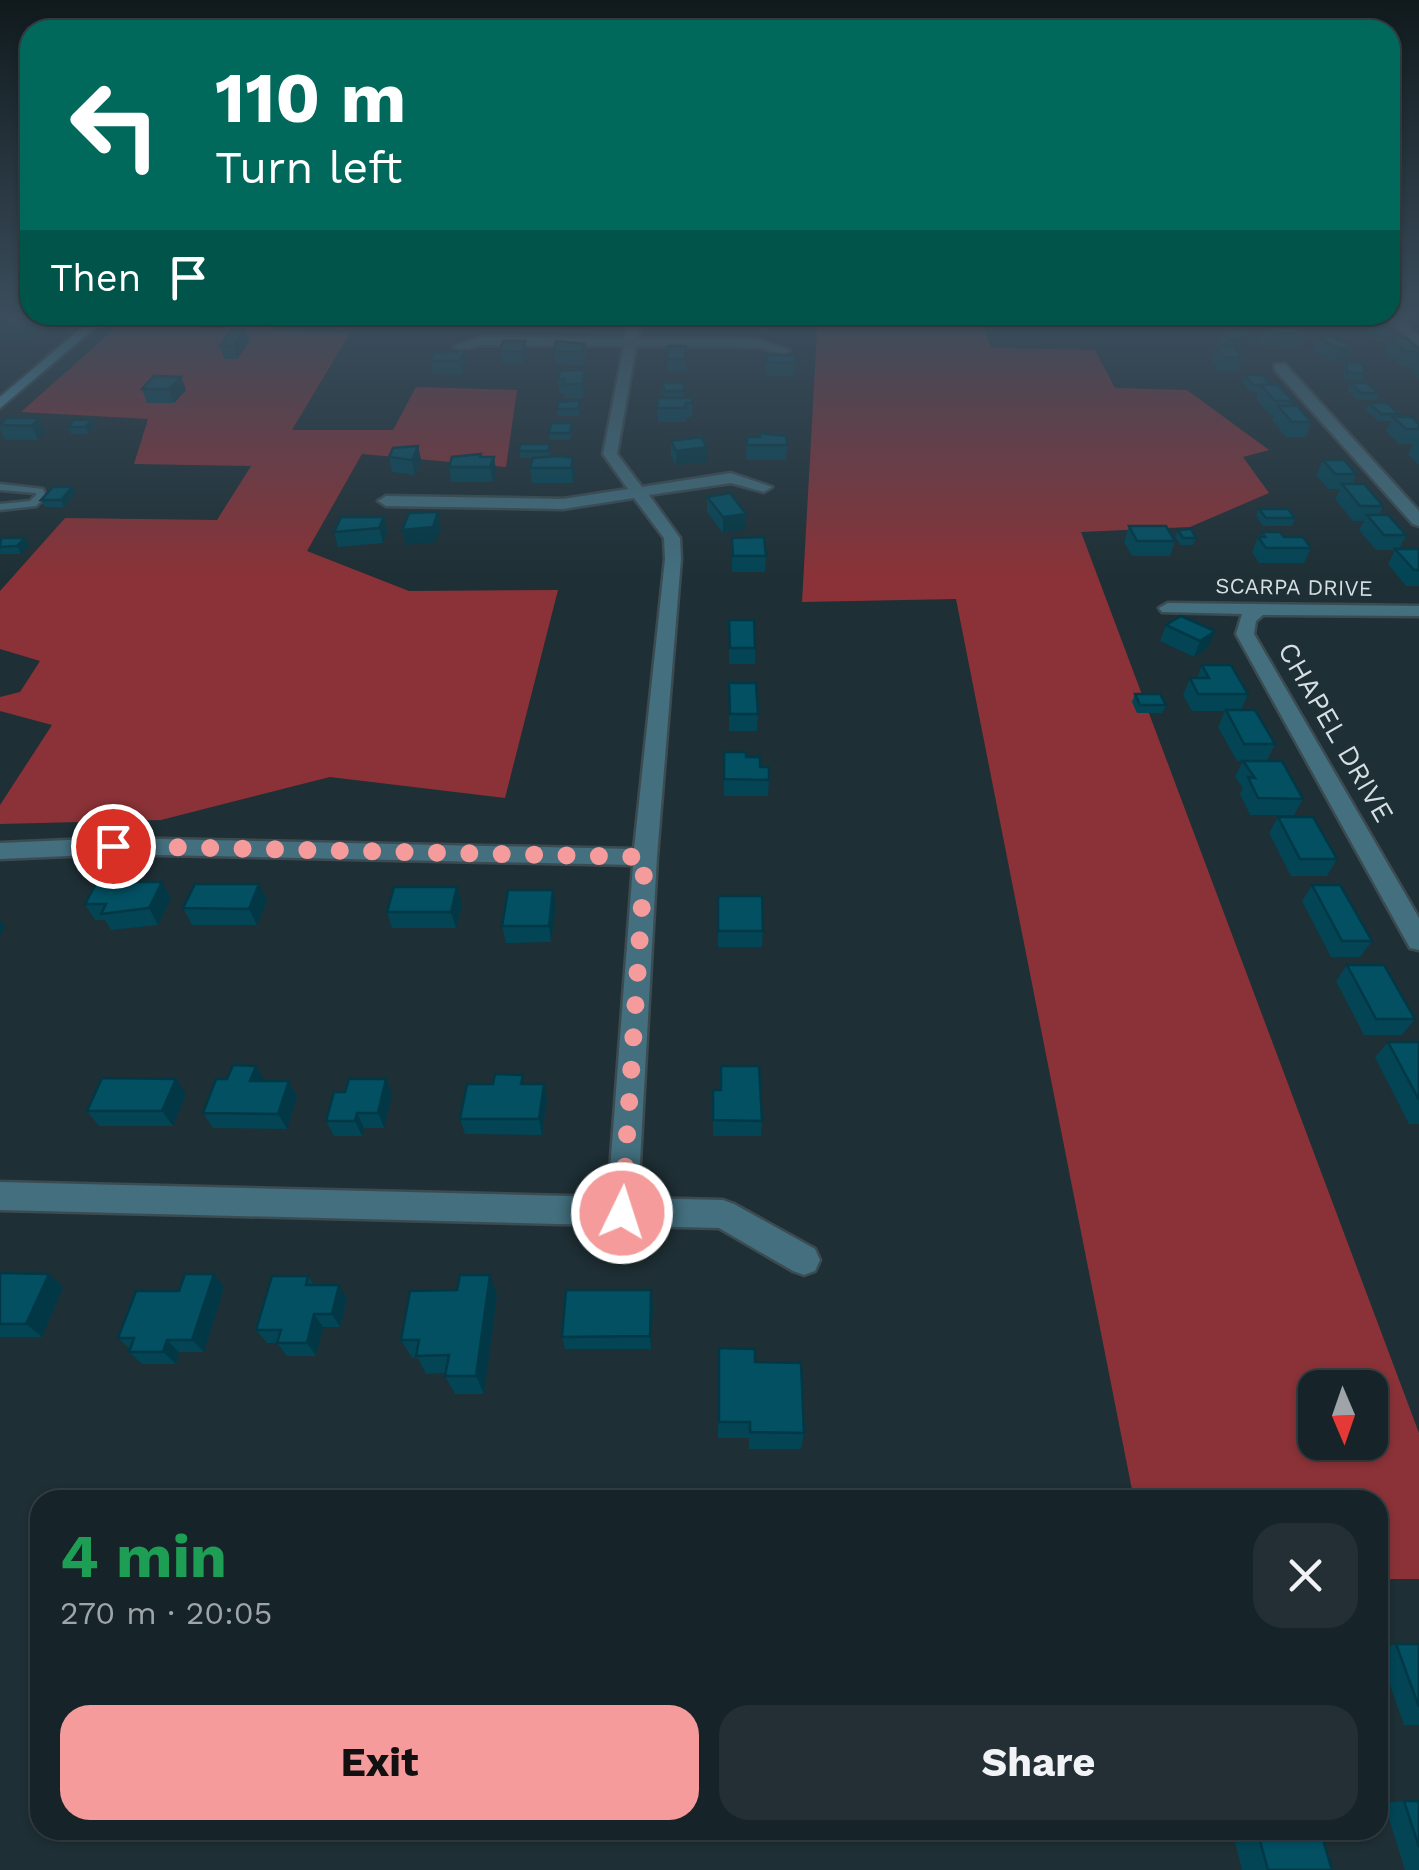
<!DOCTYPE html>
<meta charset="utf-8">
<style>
:root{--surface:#162328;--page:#232f34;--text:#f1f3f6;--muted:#9ea4a8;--line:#354045;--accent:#f59b9b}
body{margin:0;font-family:"Work Sans",sans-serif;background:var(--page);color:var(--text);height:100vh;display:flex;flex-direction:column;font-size:38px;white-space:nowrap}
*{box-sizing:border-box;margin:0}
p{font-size:32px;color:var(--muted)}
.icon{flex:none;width:55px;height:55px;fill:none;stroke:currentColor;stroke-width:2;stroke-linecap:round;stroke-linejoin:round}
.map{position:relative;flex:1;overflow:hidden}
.sheet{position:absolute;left:30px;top:1490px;width:1358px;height:350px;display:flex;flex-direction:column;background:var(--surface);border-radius:30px;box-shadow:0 2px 8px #0004,0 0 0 2px var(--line)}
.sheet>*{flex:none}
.banner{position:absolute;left:20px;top:20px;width:1380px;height:305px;border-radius:30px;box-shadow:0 2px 8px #0004,0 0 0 2px var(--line);background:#00695c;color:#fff;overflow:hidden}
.needle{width:65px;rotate:178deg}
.buttons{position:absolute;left:1298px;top:1370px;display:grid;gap:20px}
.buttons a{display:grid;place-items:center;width:90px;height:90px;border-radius:20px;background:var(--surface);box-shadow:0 2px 8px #0004,0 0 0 2px var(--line);font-size:50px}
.pin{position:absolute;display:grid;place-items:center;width:85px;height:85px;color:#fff;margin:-42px;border:5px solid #fff;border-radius:50%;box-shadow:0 2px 10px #0007}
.me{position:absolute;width:110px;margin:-55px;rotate:4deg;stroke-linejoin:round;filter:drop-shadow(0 0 8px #0008)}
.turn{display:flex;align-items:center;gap:35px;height:210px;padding:0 30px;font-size:45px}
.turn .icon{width:130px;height:130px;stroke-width:2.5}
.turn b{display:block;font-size:70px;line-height:85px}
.then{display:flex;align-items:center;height:95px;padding:0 30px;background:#0003;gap:20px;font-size:38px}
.round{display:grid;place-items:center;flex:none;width:105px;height:105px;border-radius:30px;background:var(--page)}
.head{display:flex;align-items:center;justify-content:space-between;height:170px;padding:0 30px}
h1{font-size:60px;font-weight:700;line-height:75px;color:#1e9e55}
.button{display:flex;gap:20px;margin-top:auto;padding:20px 30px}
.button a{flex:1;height:115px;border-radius:30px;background:var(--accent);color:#111;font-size:40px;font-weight:700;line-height:115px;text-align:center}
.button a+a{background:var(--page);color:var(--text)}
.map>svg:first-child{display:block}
.forest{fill:#8a3237;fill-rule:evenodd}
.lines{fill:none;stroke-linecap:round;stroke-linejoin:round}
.lane-casing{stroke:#3b4b51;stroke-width:5}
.street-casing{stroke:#3b4b51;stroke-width:5}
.secondary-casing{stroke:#3b4b51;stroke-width:5}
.lane{fill:#436f7e;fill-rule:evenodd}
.street{fill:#436f7e;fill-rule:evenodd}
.secondary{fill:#4a95ad;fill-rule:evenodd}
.wall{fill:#034555}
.shaded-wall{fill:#023845}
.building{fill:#035063;stroke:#023845;stroke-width:2.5}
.route{stroke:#f59b9b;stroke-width:18;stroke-dasharray:0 32.4}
.labels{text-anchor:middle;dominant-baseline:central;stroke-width:10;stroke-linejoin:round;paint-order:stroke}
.far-street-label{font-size:22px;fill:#d5dfe3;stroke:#1e2f35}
.street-label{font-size:28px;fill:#d5dfe3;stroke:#1e2f35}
</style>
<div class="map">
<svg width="1419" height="1870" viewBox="0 0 1419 1870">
<rect width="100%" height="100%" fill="#1e2f35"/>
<g class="forest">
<polygon points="130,315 277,315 265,330 350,333 292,430 393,430 416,387 517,390 506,467 362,454 307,551 409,591 558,590 505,798 330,777 161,820 0,824 0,805 52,725 0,711 0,697 20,692 40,661 0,649 0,591 65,518 217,520 251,466 134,464 148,419 21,412"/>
<path d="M813,315h166l12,33 104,2 20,38 72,2 82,60 -26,7 26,36 -79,34 -109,5 338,901v146h-41v-79h-244l-178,-901 -154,3 15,-270zM1315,1388h55v54h-55z"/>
</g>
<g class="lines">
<defs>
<polygon id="lane" points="0,484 43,489 46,496 36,506 0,510 0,504 30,501 36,495 36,493 0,490"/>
<g id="street">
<polygon points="1394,314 1419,336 1419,346 1382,315"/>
<polygon points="630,315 642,315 638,338 757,339 790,350 784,354 757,347 636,346 617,454 642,487 731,473 772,487 764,492 731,483 649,495 680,538 681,559 657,857 638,1198 723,1200 734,1204 815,1249 820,1260 815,1271 804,1275 793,1271 719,1228 0,1210 0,1182 608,1197 633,865 113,854 0,859 0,843 113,838 634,849 665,559 664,538 634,498 563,509 386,506 378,501 386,496 563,499 628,489 603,454 624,346 482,345 460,350 454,346 482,337 625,338"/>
<polygon points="1275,364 1285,364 1419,511 1419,526 1413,524 1275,370"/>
<polygon points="1168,603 1419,606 1419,616 1263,615 1256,621 1254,634 1419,918 1419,950 1410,948 1236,634 1242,614 1162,612 1159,608"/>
</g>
<polygon id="secondary" points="97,315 110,315 0,408 0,397"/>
</defs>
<use href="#lane" class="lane-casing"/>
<use href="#street" class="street-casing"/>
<use href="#secondary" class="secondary-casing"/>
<use href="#lane" class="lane"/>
<use href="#street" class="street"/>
<use href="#secondary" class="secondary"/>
</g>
<g class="wall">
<polygon points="193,315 238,315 239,319 234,325 222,328 200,328 198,324 196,324"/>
<polygon points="452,315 488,315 489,322 487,328 455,328"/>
<polygon points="506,315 541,315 542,322 540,329 508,329"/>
<polygon points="679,315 708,315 708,331 679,330"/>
<polygon points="756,315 785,315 784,330 756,332"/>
<polygon points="1351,315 1373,315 1376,318 1373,324 1358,324 1350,317"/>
<polygon points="31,319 36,331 28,339 6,339 0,326"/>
<polygon points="1264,326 1305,335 1300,348 1261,344 1259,339"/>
<polygon points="1369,327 1393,336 1392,338 1419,349 1419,380 1410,371 1412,366 1400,366 1384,351 1388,342 1376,342 1366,334"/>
<polygon points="245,329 249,342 237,359 224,359 220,346"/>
<polygon points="1220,335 1252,346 1236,351 1243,358 1238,372 1220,371 1211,360"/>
<polygon points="1317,338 1353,347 1348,360 1334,363 1311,351"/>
<polygon points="525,341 527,354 524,365 502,363 500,350"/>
<polygon points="585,344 586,357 584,366 555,364 554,351"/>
<polygon points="686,346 686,372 667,372 667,359"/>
<polygon points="465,351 467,365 463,375 433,374 430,361"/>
<polygon points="766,355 796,363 795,376 766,376"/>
<polygon points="1346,362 1365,374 1362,381 1344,379 1343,369"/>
<polygon points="560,370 586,384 583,398 564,398 564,393 559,393 558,379"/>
<polygon points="1245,375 1271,385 1293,401 1291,406 1311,422 1306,437 1286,437 1272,420 1274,415 1270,415 1256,399 1258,392 1251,392 1242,382"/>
<polygon points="181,377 186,390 174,403 147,403 142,389"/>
<polygon points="661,383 684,383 684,398 692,398 692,417 686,417 686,422 658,422 657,408 665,398 661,390"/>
<polygon points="1350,383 1379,393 1376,400 1358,400 1347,390"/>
<polygon points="1369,403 1399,414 1398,417 1419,424 1419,465 1408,454 1413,444 1399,444 1386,431 1391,421 1378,421 1366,410"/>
<polygon points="580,407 579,416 558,416 557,409"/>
<polygon points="39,418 46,433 38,440 5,440 0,429 0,424"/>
<polygon points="68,427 95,427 88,434 71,434"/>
<polygon points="573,430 570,440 550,440 549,433"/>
<polygon points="747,437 760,437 787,445 786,460 746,460"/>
<polygon points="671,441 707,462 676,465 671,456"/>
<polygon points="418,446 421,460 415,475 392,472 389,457"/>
<polygon points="519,451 551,451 549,457 560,456 575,473 573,483 532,483 530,468 533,458 520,458"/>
<polygon points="481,457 494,457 496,471 493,482 451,482 449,467"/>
<polygon points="1323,460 1356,474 1352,484 1383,506 1379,515 1406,535 1399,549 1419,550 1419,586 1406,586 1388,564 1395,550 1376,550 1359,530 1364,521 1353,521 1335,499 1340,489 1328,489 1316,475"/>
<polygon points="76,494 64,507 45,507 41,500"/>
<polygon points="707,497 746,514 746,529 723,533 707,512"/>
<polygon points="1259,509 1295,518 1292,526 1263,526 1256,516"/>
<polygon points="384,517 387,532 383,543 338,547 334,532"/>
<polygon points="1129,526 1175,541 1170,556 1132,556 1124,542"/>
<polygon points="1178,530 1196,538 1193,545 1181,545 1175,537"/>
<polygon points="1262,532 1284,537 1311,548 1304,563 1259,563 1252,552 1258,537 1260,537"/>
<polygon points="732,538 766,556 765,572 732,572"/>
<polygon points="0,539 29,545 21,554 0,554"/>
<polygon points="729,620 755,648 755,664 729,664"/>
<polygon points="1166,625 1215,631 1208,647 1194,657 1160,641"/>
<polygon points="1202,665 1248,694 1241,710 1275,744 1267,760 1237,761 1218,727 1225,711 1192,711 1183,695 1190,678 1197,678"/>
<polygon points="729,683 758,714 757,731 729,731"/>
<polygon points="1135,694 1166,705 1162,713 1137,713 1132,702"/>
<polygon points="724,752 746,757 760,767 769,780 768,796 724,796"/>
<polygon points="1243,761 1303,799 1294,815 1250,815 1240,794 1243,788 1235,777"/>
<polygon points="1278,817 1337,859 1327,876 1291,876 1269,833"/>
<polygon points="162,882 171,898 158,925 111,930 105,920 95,920 85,904"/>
<polygon points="259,884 267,900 257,925 192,925 183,908"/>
<polygon points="1312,885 1372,941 1360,957 1331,957 1302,901"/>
<polygon points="457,887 462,904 456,928 392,928 387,912"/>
<polygon points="718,896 763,931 762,947 718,947"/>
<polygon points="556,906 551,942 506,943 502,926"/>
<polygon points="1347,965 1415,1019 1402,1035 1364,1035 1336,981"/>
<polygon points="1388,1042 1419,1042 1419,1124 1409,1124 1375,1057"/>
<polygon points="176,1079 186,1094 173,1126 99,1126 87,1111"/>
<polygon points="386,1079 392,1094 384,1128 364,1128 362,1136 334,1136 326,1121 345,1092"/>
<polygon points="265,1081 297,1097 287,1129 213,1128 203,1113"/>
<polygon points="525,1084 547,1099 542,1135 465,1134 460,1119"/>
<polygon points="713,1090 721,1090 762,1121 761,1136 713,1136"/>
<polygon points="0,1273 49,1274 63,1287 42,1337 0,1337"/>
<polygon points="308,1276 314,1285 347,1299 340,1327 323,1327 316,1356 287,1356 277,1343 267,1343 256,1330"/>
<polygon points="224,1287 204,1352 179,1352 176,1364 142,1364 129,1352 130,1349 118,1338 179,1291"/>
<polygon points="651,1290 653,1304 651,1349 565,1349 562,1337"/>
<polygon points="497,1295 484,1394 455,1394 445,1376 446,1373 426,1374 418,1358 412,1358 401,1340"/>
<polygon points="719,1348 755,1362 804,1433 801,1449 749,1449 749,1438 718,1438"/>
<polygon points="1396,1644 1419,1644 1419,1725 1404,1725 1378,1650"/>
<polygon points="1404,1801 1419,1801 1419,1870 1405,1870 1384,1803"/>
<polygon points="1232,1830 1320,1830 1332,1870 1242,1870"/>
</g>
<g class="shaded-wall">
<polygon points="238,315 239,319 234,325 222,328 218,316"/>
<polygon points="485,315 488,315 489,322 487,328"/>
<polygon points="584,315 599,315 598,326 569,330 567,317"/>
<polygon points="31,319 36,331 28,339 22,326"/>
<polygon points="245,329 249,342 237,359 233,346"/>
<polygon points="1257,333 1252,346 1229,353 1234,340"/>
<polygon points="525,341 527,354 524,365 522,352"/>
<polygon points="1353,347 1348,360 1334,363 1340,349"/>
<polygon points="465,351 467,365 463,375 460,361"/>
<polygon points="585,370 586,384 583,398 582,384"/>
<polygon points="181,377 186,390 174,403 169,389"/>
<polygon points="39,418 46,433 38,440 32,426"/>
<polygon points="92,420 95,427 88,434 85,427"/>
<polygon points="418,446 421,460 415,475 412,460"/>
<polygon points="707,447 707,462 676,465 676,451"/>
<polygon points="494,457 496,471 493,482 490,467"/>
<polygon points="573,458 575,473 573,483 571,468"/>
<polygon points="72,487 76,494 64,507 61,500"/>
<polygon points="438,512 441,528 436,542 406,545 402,530"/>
<polygon points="746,514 746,529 723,533 723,517"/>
<polygon points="384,517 387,532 383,543 379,528"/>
<polygon points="25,538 29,545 21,554 17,546"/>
<polygon points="1215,631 1208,647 1194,657 1200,641"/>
<polygon points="162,882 171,898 158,925 149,908"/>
<polygon points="259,884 267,900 257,925 249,909"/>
<polygon points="457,887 462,904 456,928 451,912"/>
<polygon points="553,890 556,906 551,942 549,926"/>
<polygon points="0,920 5,927 0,936"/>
<polygon points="256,1066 265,1081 250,1081"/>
<polygon points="176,1079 186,1094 173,1126 162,1111"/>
<polygon points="386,1079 392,1094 384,1128 378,1113"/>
<polygon points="289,1081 297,1097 287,1129 278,1114"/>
<polygon points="544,1084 547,1099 542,1135 539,1119"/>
<polygon points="357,1113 364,1128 362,1136 355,1121"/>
<polygon points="49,1274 63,1287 42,1337 26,1324"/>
<polygon points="214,1274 224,1287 204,1352 192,1340"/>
<polygon points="490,1275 497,1295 484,1394 476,1376"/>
<polygon points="339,1285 347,1299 340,1327 332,1314"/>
<polygon points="651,1290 653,1304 651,1349 650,1336"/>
<polygon points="314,1314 323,1327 316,1356 307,1343"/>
<polygon points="167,1340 179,1352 176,1364 163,1352"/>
</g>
<g class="building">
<polygon points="679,315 708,315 708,318 679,317"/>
<polygon points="756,315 785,315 785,317 757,319"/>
<polygon points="1358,315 1373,315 1376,318 1361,318"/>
<polygon points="9,319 31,319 22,326 0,326"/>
<polygon points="1264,326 1302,329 1305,335 1265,331"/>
<polygon points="1369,327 1383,327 1393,336 1378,336"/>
<polygon points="1243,328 1257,333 1234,340 1220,335"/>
<polygon points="232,329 245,329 233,346 220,346"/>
<polygon points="1330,336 1353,347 1340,349 1317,338"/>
<polygon points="1390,338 1406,338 1419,349 1419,352 1406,352"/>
<polygon points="503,341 525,341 522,352 500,350"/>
<polygon points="556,341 585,344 583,352 554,351"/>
<polygon points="668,346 686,346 685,359 667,359"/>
<polygon points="1215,346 1232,346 1243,358 1225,358"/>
<polygon points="465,351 460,361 430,361 434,353"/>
<polygon points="766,355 795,355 796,363 767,362"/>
<polygon points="1346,362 1364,364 1365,374 1347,372"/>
<polygon points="560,370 585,370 582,384 563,384 564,379 558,379"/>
<polygon points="1245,375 1262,375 1271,385 1253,385"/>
<polygon points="154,376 181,377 169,389 142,389"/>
<polygon points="661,383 684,383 684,391 665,391"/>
<polygon points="1350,383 1367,383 1379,393 1361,393"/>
<polygon points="1261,385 1278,385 1293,401 1275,401"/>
<polygon points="658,398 692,398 692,403 686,403 685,408 657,408"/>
<polygon points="580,400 578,409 557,409 559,402"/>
<polygon points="1369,403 1387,403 1399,414 1381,414"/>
<polygon points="1278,406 1297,406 1311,422 1292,422"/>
<polygon points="1393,417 1412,417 1419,424 1419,429 1406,429"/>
<polygon points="6,418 39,418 32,426 0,425"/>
<polygon points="74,420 92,420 85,427 68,427"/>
<polygon points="551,423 572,423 570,433 549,433"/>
<polygon points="760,433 786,436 787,445 747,445 747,437 760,437"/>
<polygon points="701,437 707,447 676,451 671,441"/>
<polygon points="520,444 550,444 548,451 519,451"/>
<polygon points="418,446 412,460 389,457 393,448"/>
<polygon points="481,454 480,457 494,457 490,467 449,467 452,457"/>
<polygon points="560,456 573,458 571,468 530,468 533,458"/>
<polygon points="1323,460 1344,460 1356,474 1335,474"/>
<polygon points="1342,484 1364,484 1383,506 1360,506"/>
<polygon points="53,487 72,487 61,500 41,500"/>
<polygon points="730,493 746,514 723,517 707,497"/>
<polygon points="1259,509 1288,509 1295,518 1266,518"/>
<polygon points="438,512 433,527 402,530 409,513"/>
<polygon points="1367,515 1388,515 1406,535 1384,535"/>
<polygon points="341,517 384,517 379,528 334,532"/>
<polygon points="1129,526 1166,526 1175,541 1137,541"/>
<polygon points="1191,529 1196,538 1183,538 1178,530"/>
<polygon points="1262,532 1280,532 1284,537 1303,537 1311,548 1266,548 1258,537 1265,537"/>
<polygon points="764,537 766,556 733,556 732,538"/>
<polygon points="1,538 25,538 17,546 0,547"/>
<polygon points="1395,549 1417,549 1419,550 1419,570 1414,570"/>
<polygon points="1181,616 1215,631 1200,641 1166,625"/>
<polygon points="729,620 754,620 755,648 730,648"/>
<polygon points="1202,665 1231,665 1248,694 1198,694 1190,678 1209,678"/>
<polygon points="729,683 756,683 758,714 730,714"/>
<polygon points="1135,694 1160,694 1166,705 1140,705"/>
<polygon points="1226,710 1255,710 1275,744 1244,744"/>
<polygon points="724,752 746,752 746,757 760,757 760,767 769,767 769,780 724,779"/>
<polygon points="1243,761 1282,761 1303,799 1258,798 1248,777 1255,778"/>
<polygon points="1278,817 1313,817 1337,859 1300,859"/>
<polygon points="97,882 162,882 149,908 101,914 106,904 85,904"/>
<polygon points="195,884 259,884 249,909 183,908"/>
<polygon points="1312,885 1340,885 1372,941 1342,941"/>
<polygon points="394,887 457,887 451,912 387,912"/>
<polygon points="508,890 553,890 549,926 502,926"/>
<polygon points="718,896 762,896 763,931 718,931"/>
<polygon points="1347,965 1384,965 1415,1019 1376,1019"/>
<polygon points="1388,1042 1419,1042 1419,1100"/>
<polygon points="233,1065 256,1066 250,1081 289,1081 278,1114 203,1113 216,1079 227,1079"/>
<polygon points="721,1066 759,1066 762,1121 713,1120 713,1090 721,1090"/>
<polygon points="495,1074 523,1075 521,1084 544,1084 539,1119 460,1119 467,1084 493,1084"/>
<polygon points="102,1078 176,1079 162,1111 87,1111"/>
<polygon points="349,1079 386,1079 378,1113 357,1113 355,1121 326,1121 334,1092 345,1092"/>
<polygon points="0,1273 49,1274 26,1324 0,1324"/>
<polygon points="185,1274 214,1274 192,1340 167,1340 163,1352 129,1352 134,1338 118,1338 136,1291 179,1291"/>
<polygon points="460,1275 490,1275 476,1376 445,1376 449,1355 416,1356 419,1340 401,1340 410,1291 457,1290"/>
<polygon points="272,1276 308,1276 306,1285 339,1285 332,1314 314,1314 307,1343 277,1343 281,1330 256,1330"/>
<polygon points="566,1290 651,1290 650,1336 562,1337"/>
<polygon points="719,1348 755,1349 755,1362 801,1363 804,1433 750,1432 750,1422 719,1422"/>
<polygon points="1396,1644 1419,1644 1419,1707"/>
<polygon points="1404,1801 1419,1801 1419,1847"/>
<polygon points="1257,1830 1320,1830 1332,1870 1268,1870"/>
</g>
<linearGradient id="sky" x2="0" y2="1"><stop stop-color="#101a1d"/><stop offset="0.55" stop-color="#3b4d5c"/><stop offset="1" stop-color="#3b4d5c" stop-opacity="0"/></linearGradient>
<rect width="1419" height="576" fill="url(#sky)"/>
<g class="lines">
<polyline class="route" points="113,846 645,857 622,1213"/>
</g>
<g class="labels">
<g class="far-street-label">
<text transform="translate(1294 587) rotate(1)">SCARPA DRIVE</text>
</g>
<g class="street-label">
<text transform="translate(1336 732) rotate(60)">CHAPEL DRIVE</text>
</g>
</g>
</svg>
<div class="buttons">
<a><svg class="needle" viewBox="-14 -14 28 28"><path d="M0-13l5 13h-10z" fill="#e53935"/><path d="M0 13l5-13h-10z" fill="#9ea4a8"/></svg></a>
</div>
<div class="pin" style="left:113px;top:846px;background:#d93025"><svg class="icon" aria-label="arrive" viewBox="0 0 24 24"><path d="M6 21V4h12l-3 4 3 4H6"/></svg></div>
<svg class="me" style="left:622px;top:1213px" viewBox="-20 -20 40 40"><circle r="17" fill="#f59b9b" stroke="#fff" stroke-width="3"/><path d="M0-11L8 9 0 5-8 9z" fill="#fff"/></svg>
<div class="banner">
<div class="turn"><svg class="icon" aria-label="left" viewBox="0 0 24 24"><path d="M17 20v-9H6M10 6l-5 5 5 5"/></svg><div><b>110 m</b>Turn left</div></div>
<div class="then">Then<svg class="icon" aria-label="arrive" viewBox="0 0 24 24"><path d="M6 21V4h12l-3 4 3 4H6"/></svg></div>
</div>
<section class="sheet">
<div class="head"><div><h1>4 min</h1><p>270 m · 20:05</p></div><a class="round"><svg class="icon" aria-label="close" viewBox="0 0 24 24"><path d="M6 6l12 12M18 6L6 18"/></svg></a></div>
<div class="button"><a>Exit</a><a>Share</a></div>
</section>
</div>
